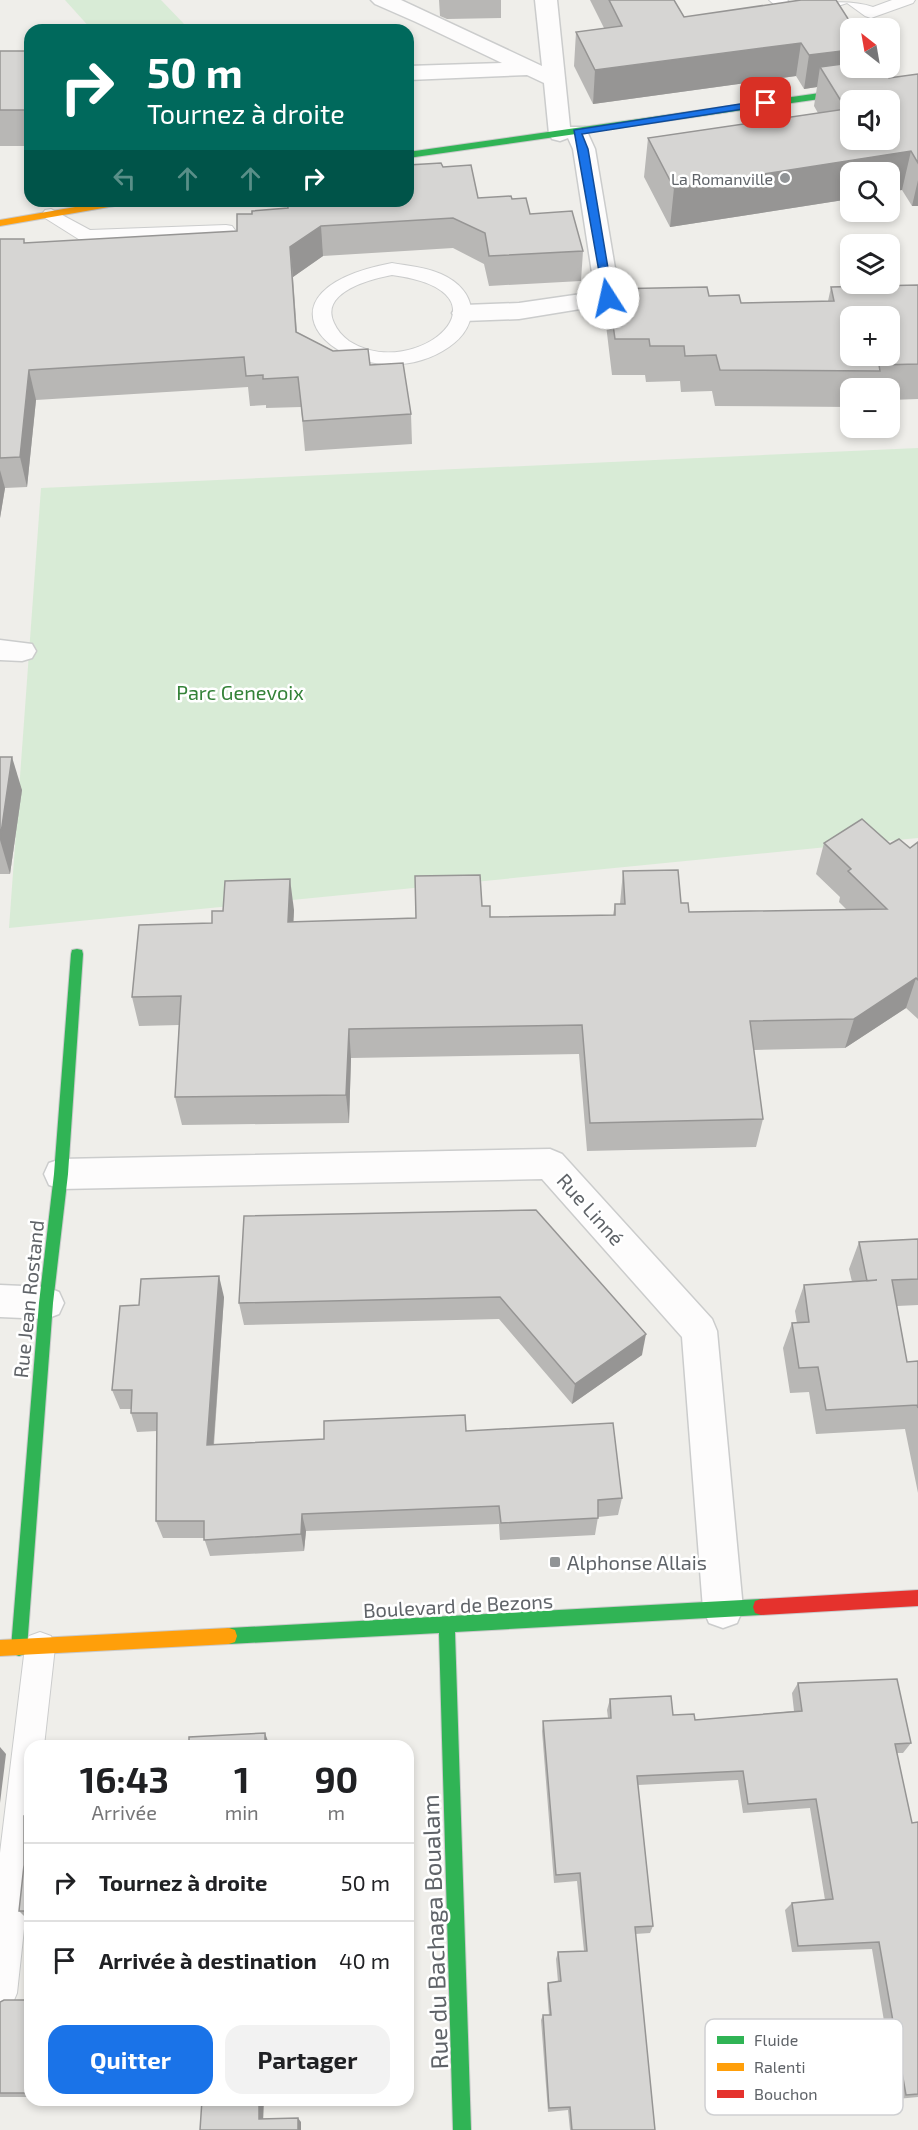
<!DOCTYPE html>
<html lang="fr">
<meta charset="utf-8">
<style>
:root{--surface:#fff;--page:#f2f2f2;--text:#202124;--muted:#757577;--line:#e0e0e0;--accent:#1a73e8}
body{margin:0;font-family:"Exo 2",sans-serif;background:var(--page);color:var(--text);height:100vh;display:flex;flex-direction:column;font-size:22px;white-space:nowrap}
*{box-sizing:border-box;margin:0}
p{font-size:20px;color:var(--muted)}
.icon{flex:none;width:33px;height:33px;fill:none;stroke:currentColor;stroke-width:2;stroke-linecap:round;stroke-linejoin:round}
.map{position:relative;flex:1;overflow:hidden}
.panel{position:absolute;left:24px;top:1740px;width:390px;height:366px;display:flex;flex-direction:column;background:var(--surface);border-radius:18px;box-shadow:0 3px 9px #0003}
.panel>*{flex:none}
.hud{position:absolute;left:24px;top:24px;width:390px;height:183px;border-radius:18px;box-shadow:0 3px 9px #0003;background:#00695c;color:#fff;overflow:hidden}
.needle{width:39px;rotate:329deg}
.buttons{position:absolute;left:840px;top:18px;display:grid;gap:12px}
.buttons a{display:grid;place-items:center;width:60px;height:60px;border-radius:12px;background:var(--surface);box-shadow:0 3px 9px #0003;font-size:30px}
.pin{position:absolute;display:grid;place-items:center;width:51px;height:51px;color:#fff;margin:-26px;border-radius:12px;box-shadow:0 3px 9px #0006}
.me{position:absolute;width:66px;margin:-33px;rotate:350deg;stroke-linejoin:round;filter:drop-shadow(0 0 4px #0008)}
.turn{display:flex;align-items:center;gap:21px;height:126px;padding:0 24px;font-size:27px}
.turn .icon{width:78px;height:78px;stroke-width:2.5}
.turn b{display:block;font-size:42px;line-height:51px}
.lanes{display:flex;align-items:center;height:57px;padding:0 24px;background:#0003;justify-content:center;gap:30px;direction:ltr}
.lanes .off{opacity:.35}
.eta{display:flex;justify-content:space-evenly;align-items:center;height:102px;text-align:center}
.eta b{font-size:36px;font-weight:700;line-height:42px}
.button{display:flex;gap:12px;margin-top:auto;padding:12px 24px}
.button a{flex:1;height:69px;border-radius:18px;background:var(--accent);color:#fff;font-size:24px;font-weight:700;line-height:69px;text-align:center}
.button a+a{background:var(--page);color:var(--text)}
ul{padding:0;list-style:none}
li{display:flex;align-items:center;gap:18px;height:78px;padding:0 24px;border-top:2px solid var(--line)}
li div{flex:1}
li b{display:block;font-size:22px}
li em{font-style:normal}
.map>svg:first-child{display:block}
.green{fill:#d8ebd6}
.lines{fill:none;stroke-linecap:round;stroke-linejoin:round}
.lane-casing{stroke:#cbcccc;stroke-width:2}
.street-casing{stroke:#cbcccc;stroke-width:3}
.fast-casing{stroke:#cacacb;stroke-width:2}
.slow-casing{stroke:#cacacb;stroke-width:2}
.jam-casing{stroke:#cacacb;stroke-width:2}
.lane{fill:#fdfcfc;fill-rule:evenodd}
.street{fill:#fdfcfc;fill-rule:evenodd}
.fast{fill:#30b455;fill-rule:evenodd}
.slow{fill:#ff9f0a;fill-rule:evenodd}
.jam{fill:#e5322d;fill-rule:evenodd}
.wall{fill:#b8b7b5}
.shaded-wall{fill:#969594}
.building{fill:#d6d5d3;stroke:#969594;stroke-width:1.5;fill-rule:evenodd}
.route{fill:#1a73e8;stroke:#114b97;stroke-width:1.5}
.poi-dot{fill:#919496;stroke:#fff;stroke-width:2}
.labels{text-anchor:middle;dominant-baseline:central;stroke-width:5;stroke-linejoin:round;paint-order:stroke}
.far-poi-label{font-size:16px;fill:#5f6368;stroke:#fff;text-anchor:end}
.park-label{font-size:20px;fill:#348238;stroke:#fff}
.street-label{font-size:20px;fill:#5f6368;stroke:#fff}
.poi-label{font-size:20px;fill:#5f6368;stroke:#fff;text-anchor:start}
.near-street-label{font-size:24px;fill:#5f6368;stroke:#fff}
.key{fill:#fff;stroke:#cfd0d2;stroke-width:1.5}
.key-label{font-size:16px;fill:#5f6368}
</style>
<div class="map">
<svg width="918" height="2130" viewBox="0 0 918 2130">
<rect width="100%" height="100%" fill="#efeeea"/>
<g class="green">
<polygon points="65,0 161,0 185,25 169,30 92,30"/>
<polygon points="918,448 918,838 9,928 41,488"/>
</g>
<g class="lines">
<defs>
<g id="lane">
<path d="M769,0h18l11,9c23,-8 54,-9 75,-2l19,-7h23l-2,3 -42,15 -6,-2 -18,-13 -51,17 -6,-2z"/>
<polygon points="51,209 90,230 226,225 232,226 235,230 232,234 226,235 86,242 80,240 45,218 42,214 45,210"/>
<path d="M392,263c16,3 34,4 49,11 36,16 41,50 8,73 -87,60 -225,-52 -57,-84zM392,275c129,17 24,109 -43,66 -7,-5 -12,-11 -15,-18 -15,-31 37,-44 58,-48z"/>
<polygon points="40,1632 51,1636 55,1647 44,1746 30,1746 30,1874 17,1993 12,2005 0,2010 0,1853 25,1647 29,1636"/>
</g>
<g id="street">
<polygon points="371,0 401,0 542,66 535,0 557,0 570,127 585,127 595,149 620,298 617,303 519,319 464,321 455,318 452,313 455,308 464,305 519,303 595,292 573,149 568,138 560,141 552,139 549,134 544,83 527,75 408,80 408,66 502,63 416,22 375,4"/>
<polygon points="0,640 32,644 36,651 32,658 22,661 0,660"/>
<polygon points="550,1149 562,1154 712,1319 717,1331 743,1609 737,1623 723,1628 709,1623 703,1609 682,1337 542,1179 61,1189 49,1185 44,1174 49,1163 61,1159"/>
<polygon points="0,1285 46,1287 59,1292 64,1303 59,1314 46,1319 0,1317"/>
</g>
<g id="fast">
<polygon points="918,79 918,85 408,158 408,152"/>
<polygon points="77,949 82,950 83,954 68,1174 53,1303 27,1648 25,1654 19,1656 13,1654 11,1648 39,1303 54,1174 71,954 72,950"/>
<polygon points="761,1599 767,1601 769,1607 767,1613 761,1615 455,1632 471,2130 453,2130 439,1633 229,1644 223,1642 221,1636 223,1630 229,1628"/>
</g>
<g id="slow">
<polygon points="110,201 131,201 126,204 0,226 0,220"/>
<polygon points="229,1628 235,1630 237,1636 235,1642 229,1644 0,1656 0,1640"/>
</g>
<polygon id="jam" points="918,1590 918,1606 761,1615 755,1613 753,1607 755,1601 761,1599"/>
</defs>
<use href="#lane" class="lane-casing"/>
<use href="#street" class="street-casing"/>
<use href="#fast" class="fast-casing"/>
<use href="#slow" class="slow-casing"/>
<use href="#jam" class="jam-casing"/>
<use href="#lane" class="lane"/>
<use href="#street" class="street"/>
<use href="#fast" class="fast"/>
<use href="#slow" class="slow"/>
<use href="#jam" class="jam"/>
</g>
<g class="wall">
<polygon points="439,0 501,0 501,18 447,19 440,16"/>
<polygon points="590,0 674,0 684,17 801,0 850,68 889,78 918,74 918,206 912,206 902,190 850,172 850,199 670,227 644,177 648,138 818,113 814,106 817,87 804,89 796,76 593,104 574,66 576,32 604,28"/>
<rect x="0" y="51" width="30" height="95"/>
<polygon points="443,167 478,198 512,199 530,214 583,251 581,281 489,286 484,264 453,248 323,256 293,277 297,332 333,351 370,365 411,414 412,444 305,451 301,407 266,408 266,405 250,406 248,387 36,400 27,487 5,488 0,518 0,239 25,243 237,231 252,214 288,208"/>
<polygon points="918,285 918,399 890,400 890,388 850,388 850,407 715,406 712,391 681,392 680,381 646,382 645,375 612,375 606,325 608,289 709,296 741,303 828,301 831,287"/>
<polygon points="0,757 22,790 10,874 0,874"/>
<polygon points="918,842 918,1019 906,1008 845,1048 754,1050 763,1119 756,1147 587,1151 579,1054 351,1058 349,1123 182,1125 175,1097 179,1025 139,1026 132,997 212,923 294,910 293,922 416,918 482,906 490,917 613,915 615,904 620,904 623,871 681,903 689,912 847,910 839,902 840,897 816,874 824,843 890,844 910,848"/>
<polygon points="536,1210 642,1355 572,1404 499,1319 244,1325 239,1303"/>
<polygon points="918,1239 918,1305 897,1306 907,1362 918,1361 918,1493 905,1429 816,1434 809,1392 790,1393 783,1348 792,1323 797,1323 795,1311 804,1285 852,1282 849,1269 859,1242"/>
<polygon points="224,1297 214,1445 466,1431 622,1498 618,1515 598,1517 595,1535 500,1540 499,1524 306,1531 304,1551 210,1556 204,1538 163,1538 156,1521 157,1431 137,1432 131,1413 131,1409 120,1409 112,1390 139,1305"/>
<polygon points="798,1683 911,1743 903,1753 897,1753 912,1823 918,1822 918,2097 897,2099 872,1949 792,1952 785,1910 792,1903 825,1900 810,1808 743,1813 738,1780 638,1785 653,1926 650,1933 635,1934 655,2130 570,2130 568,2110 548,2112 541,2020 543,2015 549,2015 547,1989 548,1983 558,1982 556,1959 558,1952 584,1951 577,1881 554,1883 542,1731 543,1721 608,1718 607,1710 610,1699 695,1720 794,1711 792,1693"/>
<polygon points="30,1816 30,1919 27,1919 19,1911"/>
<polygon points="30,2000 30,2097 0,2097 0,2002"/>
</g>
<g class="shaded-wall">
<polygon points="801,43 796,76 593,104 595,70"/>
<polygon points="850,50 850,68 820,67 817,87 804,89 809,55"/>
<polygon points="911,151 902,190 890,192 890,172 850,172 850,199 670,227 674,188"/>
<polygon points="918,180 918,206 912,206"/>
<polygon points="321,226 323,256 293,277 290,247"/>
<polygon points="29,370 36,400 27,487 20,457"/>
<polygon points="0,470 5,488 0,518"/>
<polygon points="12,757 22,790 10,874 0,840"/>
<polygon points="290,879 294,910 292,953 288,922"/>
<polygon points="916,978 906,1008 845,1048 854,1019"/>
<polygon points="349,1029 351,1058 349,1123 346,1095"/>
<polygon points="219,1276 224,1297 212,1464 207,1445"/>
<polygon points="646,1334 642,1355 572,1404 575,1384"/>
<polygon points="302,1514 306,1531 304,1551 301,1534"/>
<polygon points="265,1733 269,1744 269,1746 265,1746"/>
<polygon points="0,1747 6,1754 0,1803"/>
<polygon points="259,2100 264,2100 263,2123 259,2119"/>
<polygon points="298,2118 301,2122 301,2130 298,2130"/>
</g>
<g class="building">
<polygon points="609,0 674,0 684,17 801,0 836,0 854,28 850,28 850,50 809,55 801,43 595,70 576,32 622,26"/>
<rect x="0" y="51" width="30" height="59"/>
<path d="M850,63v5h33l6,10 29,-4v89l-7,-12 -237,37 -26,-50 198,-29 -26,-42zM850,100h40v40h-40z"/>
<polygon points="441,163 443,167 471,165 478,198 511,196 512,199 526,198 530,214 572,211 583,251 489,256 485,233 453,218 321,226 290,247 296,332 333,351 368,349 370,365 403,363 411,414 303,421 298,377 263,379 263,375 246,376 244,357 29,370 20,457 0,458 0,239 24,239 24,243 237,231 237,214 252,214 252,211 288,208 287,201 408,201 408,165"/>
<path d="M918,285v79l-39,1 1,6 -160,-1 -4,-15 -31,1 -1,-10h-34l-1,-7h-34l-7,-50 99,-2 2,9 30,-1 2,8 93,-2 -3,-14zM850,316h40v40h-40z"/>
<polygon points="0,757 12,757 0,840"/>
<polygon points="862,819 890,844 899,839 910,848 918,842 918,980 916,978 854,1019 750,1021 763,1119 590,1123 582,1025 349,1029 346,1095 175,1097 181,996 132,997 139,925 212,923 212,911 223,911 225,881 290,879 288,922 416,918 415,876 480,875 482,906 490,906 490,917 615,915 615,904 625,904 623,871 678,870 681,903 688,903 689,912 887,909 848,871 851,869 824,843"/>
<polygon points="536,1210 646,1334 575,1384 500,1297 239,1303 244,1216"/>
<polygon points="918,1239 918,1279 892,1280 907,1362 918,1361 918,1408 917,1405 826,1410 818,1367 799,1368 792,1323 809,1322 804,1285 877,1280 867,1281 859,1242"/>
<polygon points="219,1276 207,1445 324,1439 324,1421 465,1415 466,1431 613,1423 622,1498 598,1500 598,1518 501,1523 499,1506 302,1514 301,1534 204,1540 204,1521 156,1521 157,1413 131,1413 132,1390 112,1390 120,1306 139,1305 141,1279"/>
<polygon points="897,1679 911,1743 895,1744 912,1823 918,1822 918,2094 906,2095 879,1942 798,1946 792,1903 833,1899 816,1799 748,1804 743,1771 637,1776 653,1926 635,1927 655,2130 572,2130 570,2107 549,2108 543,2015 551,2015 548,1983 561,1981 558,1952 587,1951 580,1873 556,1875 543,1721 611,1718 610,1699 671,1696 673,1715 694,1714 695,1720 802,1711 798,1683"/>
<polygon points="265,1733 265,1746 189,1746 189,1737"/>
<polygon points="24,1816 30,1816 30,1911 19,1911 24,1865"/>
<polygon points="4,2000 30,2000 30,2093 0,2093 0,2002"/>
<polygon points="202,2100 259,2100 259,2119 298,2118 298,2130 200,2130"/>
</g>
<polygon class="route" points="766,100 770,103 769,105 582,134 588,149 613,298 604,300 574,130"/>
<g class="poi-dot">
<circle cx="785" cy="178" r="6"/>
<rect x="549" y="1556" width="12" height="12" rx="3"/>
</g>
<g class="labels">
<g class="far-poi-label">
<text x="773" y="178">La Romanville</text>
</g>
<g class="park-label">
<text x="240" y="692">Parc Genevoix</text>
</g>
<g class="street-label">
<text transform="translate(591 1209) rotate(48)">Rue Linné</text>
<text transform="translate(28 1299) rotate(-84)">Rue Jean Rostand</text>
<text transform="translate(458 1605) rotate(-3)">Boulevard de Bezons</text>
</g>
<g class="poi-label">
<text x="567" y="1562">Alphonse Allais</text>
</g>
<g class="near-street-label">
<text transform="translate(434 1932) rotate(-92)">Rue du Bachaga Boualam</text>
</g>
</g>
<rect x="705" y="2019" width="198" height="96" rx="9" class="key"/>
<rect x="717" y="2036" width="27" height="8" fill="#30b455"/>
<rect x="717" y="2063" width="27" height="8" fill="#ff9f0a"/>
<rect x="717" y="2090" width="27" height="8" fill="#e5322d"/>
<g class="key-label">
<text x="754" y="2046">Fluide</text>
<text x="754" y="2073">Ralenti</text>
<text x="754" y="2100">Bouchon</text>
</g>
</svg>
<div class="buttons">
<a><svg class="needle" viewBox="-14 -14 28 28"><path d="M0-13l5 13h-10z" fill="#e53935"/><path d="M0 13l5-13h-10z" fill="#757577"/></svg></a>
<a><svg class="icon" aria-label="sound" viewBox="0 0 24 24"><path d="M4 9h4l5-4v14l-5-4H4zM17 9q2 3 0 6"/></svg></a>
<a><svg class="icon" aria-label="search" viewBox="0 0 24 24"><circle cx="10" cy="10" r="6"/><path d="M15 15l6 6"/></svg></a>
<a><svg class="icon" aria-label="layers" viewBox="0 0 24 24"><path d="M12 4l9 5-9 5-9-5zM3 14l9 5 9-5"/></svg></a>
<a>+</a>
<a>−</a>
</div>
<div class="pin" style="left:766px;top:103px;background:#d93025"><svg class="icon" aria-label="arrive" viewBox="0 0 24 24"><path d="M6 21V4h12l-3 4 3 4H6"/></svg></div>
<svg class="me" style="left:608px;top:298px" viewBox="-20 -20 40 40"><circle r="19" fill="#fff"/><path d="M0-13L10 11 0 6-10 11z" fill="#1a73e8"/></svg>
<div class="hud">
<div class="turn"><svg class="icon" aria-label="right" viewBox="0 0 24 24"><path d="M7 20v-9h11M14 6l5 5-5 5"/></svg><div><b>50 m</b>Tournez à droite</div></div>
<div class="lanes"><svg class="icon off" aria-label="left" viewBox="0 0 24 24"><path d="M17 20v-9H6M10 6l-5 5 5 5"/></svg><svg class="icon off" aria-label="ahead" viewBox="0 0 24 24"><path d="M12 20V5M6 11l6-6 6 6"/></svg><svg class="icon off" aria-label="ahead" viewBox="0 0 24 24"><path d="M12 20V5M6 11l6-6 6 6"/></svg><svg class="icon" aria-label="right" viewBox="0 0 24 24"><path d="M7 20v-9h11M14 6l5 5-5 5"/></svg></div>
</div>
<section class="panel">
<div class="eta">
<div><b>16:43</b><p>Arrivée</p></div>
<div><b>1</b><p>min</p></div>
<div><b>90</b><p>m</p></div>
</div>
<ul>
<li><svg class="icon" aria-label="right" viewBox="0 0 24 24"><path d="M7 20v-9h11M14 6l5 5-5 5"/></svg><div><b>Tournez à droite</b></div><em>50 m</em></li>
<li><svg class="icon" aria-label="arrive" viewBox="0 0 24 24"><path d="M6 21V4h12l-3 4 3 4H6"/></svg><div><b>Arrivée à destination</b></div><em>40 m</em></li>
</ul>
<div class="button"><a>Quitter</a><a>Partager</a></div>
</section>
</div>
